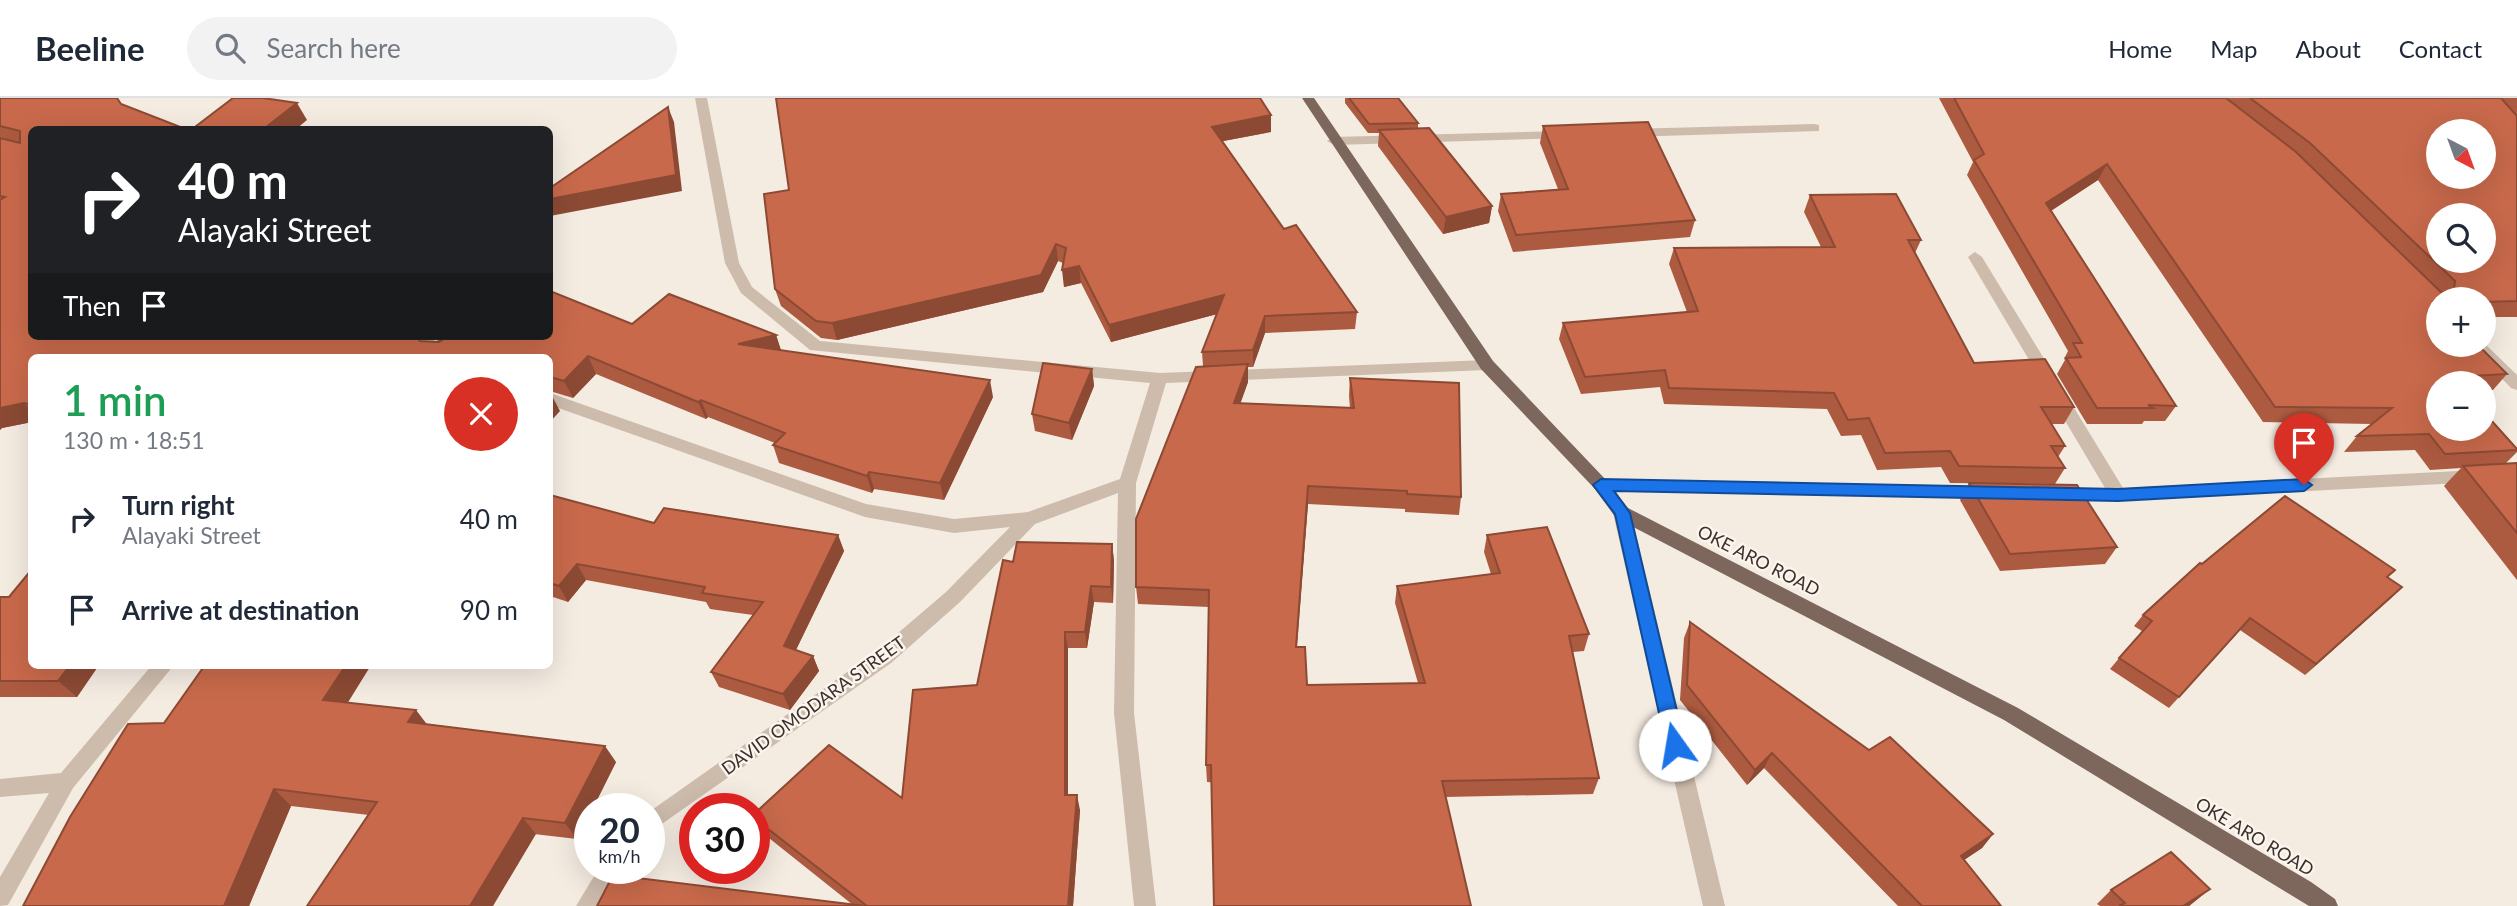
<!DOCTYPE html>
<meta charset="utf-8">
<style>
:root{--surface:#fff;--page:#f2f2f3;--text:#1f2937;--muted:#747a83;--line:#e0e1e3}
body{margin:0;font-family:Lato,sans-serif;background:var(--page);color:var(--text);height:100vh;display:flex;flex-direction:column;font-size:26px;white-space:nowrap}
*{box-sizing:border-box;margin:0}
p{font-size:23px;color:var(--muted)}
.icon{flex:none;width:38px;height:38px;fill:none;stroke:currentColor;stroke-width:2;stroke-linecap:round;stroke-linejoin:round}
.map{position:relative;flex:1;overflow:hidden}
.drawer{position:absolute;left:28px;top:256px;width:525px;height:315px;display:flex;flex-direction:column;background:var(--surface);border-radius:10px;box-shadow:0 7px 28px #0002}
.drawer>*{flex:none}
.top-card{position:absolute;left:28px;top:28px;width:525px;height:214px;border-radius:10px;box-shadow:0 7px 28px #0002;background:#202124;color:#fff;overflow:hidden}
.needle{width:46px;rotate:139deg}
.tools{position:absolute;left:2426px;top:21px;display:grid;gap:14px}
.tools a{display:grid;place-items:center;width:70px;height:70px;border-radius:50%;background:var(--surface);box-shadow:0 7px 28px #0002;font-size:35px}
.speed{position:absolute;left:574px;top:695px;display:flex;gap:14px;font-size:35px;font-weight:700;text-align:center}
.speed>*{display:grid;place-content:center;width:91px;height:91px;border-radius:50%;background:var(--surface);box-shadow:0 7px 28px #0002;line-height:1}
.speed small{font-size:18px;font-weight:400}
.speed .limit{border:10px solid #d22;background:#fff;color:#111}
.pin{position:absolute;display:grid;place-items:center;width:60px;height:60px;color:#fff;margin:-72px -30px;border-radius:50% 50% 50% 0;rotate:-45deg;box-shadow:0 0 7px #0007}
.pin .icon{rotate:45deg}
.me{position:absolute;width:77px;margin:-38px;rotate:347deg;stroke-linejoin:round;filter:drop-shadow(0 0 5px #0008)}
.turn{display:flex;align-items:center;gap:24px;height:147px;padding:0 35px;font-size:32px}
.turn .icon{width:91px;height:91px;stroke-width:2.5}
.turn b{display:block;font-size:49px;line-height:60px}
.then{display:flex;align-items:center;height:66px;padding:0 35px;background:#0003;gap:14px;font-size:26px}
.round{display:grid;place-items:center;flex:none;width:74px;height:74px;border-radius:37px;background:var(--page)}
.headline{display:flex;align-items:center;justify-content:space-between;height:119px;padding:0 35px}
h1{font-size:42px;font-weight:600;line-height:52px;color:#1e9e55}
ul{padding:0;list-style:none}
li{display:flex;align-items:center;gap:21px;height:91px;padding:0 35px}
li div{flex:1}
li b{display:block;font-size:26px}
li em{font-style:normal}
header{display:flex;align-items:center;gap:42px;box-sizing:border-box;height:98px;padding:0 35px;background:var(--surface);border-bottom:2px solid var(--line)}
header strong{font-size:33px}
nav{display:flex;gap:38px;margin-inline-start:auto;font-size:24px}
.search{width:490px;height:63px;background:var(--page);display:flex;align-items:center;gap:18px;box-sizing:border-box;padding:0 24px;border-radius:38px;color:var(--muted);font-size:26px}
.map>svg:first-child{display:block}
.lines{fill:none;stroke-linecap:round;stroke-linejoin:round}
.minor{fill:#cdbbac;fill-rule:evenodd}
.major{fill:#7d675c;fill-rule:evenodd}
.wall{fill:#ac5a40}
.shaded-wall{fill:#8c4a34}
.building{fill:#c8694b;stroke:#8c4a34;stroke-width:2;fill-rule:evenodd}
.route{fill:#1a73e8;stroke:#114b97;stroke-width:2}
.labels{text-anchor:middle;dominant-baseline:central;stroke-width:5;stroke-linejoin:round;paint-order:stroke}
.street-label{font-size:18px;fill:#3b302b;stroke:#fbf5ee}
</style>
<header>
<strong>Beeline</strong>
<div class="search"><svg class="icon" aria-label="search" viewBox="0 0 24 24"><circle cx="10" cy="10" r="6"/><path d="M15 15l6 6"/></svg>Search here</div>
<nav><a>Home</a><a>Map</a><a>About</a><a>Contact</a></nav>
</header>
<div class="map">
<svg width="2517" height="808" viewBox="0 0 2517 808">
<rect width="100%" height="100%" fill="#f4ebe1"/>
<g class="lines">
<g class="minor">
<polygon points="695,0 707,0 739,165 752,189 820,243 1160,275 1487,262 1495,267 1487,272 1166,285 1136,385 1134,615 1156,808 1134,808 1114,615 1118,395 1035,426 960,504 891,565 649,735 649,714 877,553 946,494 1010,429 954,435 865,419 550,307 550,295 866,406 954,421 1028,414 1120,381 1150,285 810,252 741,195 725,165"/>
<polygon points="1814,26 1819,27 1819,33 1628,39 1621,35 1628,31"/>
<polygon points="1565,33 1570,34 1570,40 1334,47 1327,43 1334,39"/>
<polygon points="1975,154 1982,159 2123,390 2517,370 2517,382 2118,403 2054,401 2051,396 2054,391 2060,390 2105,390 1968,159"/>
<polygon points="413,238 430,238 449,259 432,259"/>
<polygon points="2483,244 2517,277 2517,292 2511,290 2469,247 2483,247"/>
<polygon points="1601,381 1986,388 1992,389 1995,394 1992,399 1986,400 1601,393 1595,391 1592,387 1595,383"/>
<polygon points="1622,408 1628,410 1631,415 1725,808 1703,808 1613,415 1616,410"/>
<polygon points="152,567 174,567 73,690 8,807 0,808 0,779 49,695 0,699 0,681 61,675"/>
<polygon points="599,770 622,770 599,808 576,808"/>
</g>
<polygon class="major" points="1302,0 1314,0 1493,263 1607,383 1628,410 2018,610 2311,784 2335,801 2338,808 2309,808 2004,622 1616,420 1595,391 1481,271"/>
</g>
<g class="wall">
<polygon points="0,0 117,0 32,238 439,244 433,238 550,238 632,226 776,237 781,253 993,299 944,402 874,391 872,395 779,365 773,347 775,345 708,319 706,321 596,276 573,300 550,293 550,259 32,259 32,324 2,330 0,332"/>
<polygon points="1345,0 1398,0 1418,25 1418,31 1492,108 1489,125 1443,136 1378,48 1379,35 1368,35 1345,5"/>
<polygon points="1939,0 2517,0 2517,219 2483,219 2483,201 2438,204 2438,247 2507,276 2493,292 2483,292 2483,285 2438,285 2517,351 2517,354 2505,366 2517,365 2517,482 2444,388 2461,370 2430,372 2415,352 2344,354 2357,338 2373,326 2263,324 2098,82 2051,113 2176,308 2165,323 2144,323 2142,326 2087,326 2057,276 2065,262 2064,261 2068,253 1967,77 1973,64"/>
<polygon points="1543,28 1695,122 1690,139 1513,154 1498,113 1501,96 1558,91 1540,45"/>
<polygon points="1271,34 1223,43 1284,131 1357,214 1355,231 1265,235 1253,269 1248,269 1248,284 1240,306 1350,310 1349,298 1350,280 1461,399 1459,417 1405,414 1405,411 1308,406 1297,549 1307,587 1418,585 1395,505 1397,488 1491,476 1484,454 1487,437 1589,536 1584,553 1573,554 1599,680 1593,696 1445,699 1207,684 1206,667 1209,509 1138,506 1136,489 1203,268 1202,254 1217,216 1111,244 1081,185 1064,189 1063,165 1058,163 1043,194 837,242 821,240 781,208 775,191 764,96"/>
<polygon points="1810,97 1921,142 1915,155 1974,265 2074,309 2064,326 2051,326 2065,348 2058,359 2065,370 2055,386 1950,385 1941,369 1877,372 1861,337 1841,338 1827,311 1664,306 1660,289 1581,296 1559,241 1563,225 1687,214 1669,166 1674,150 1821,149 1804,114"/>
<polygon points="1092,271 1094,288 1072,342 1035,333 1032,316"/>
<polygon points="1969,385 2117,449 2105,466 2000,473 1960,402"/>
<polygon points="550,397 654,425 838,437 844,453 796,552 813,558 819,573 790,612 719,589 711,574 753,517 710,511 706,504 586,482 568,504 550,498"/>
<polygon points="1112,446 1114,463 1113,505 1094,504 1087,550 1068,550 1068,697 1080,712 1073,808 597,808 853,807 760,733 754,723 754,716 902,700 977,587 1013,464"/>
<polygon points="2202,466 2388,480 2402,489 2391,500 2305,577 2240,532 2169,610 2110,571 2142,533 2134,528 2143,517"/>
<polygon points="0,499 99,567 77,599 0,599"/>
<polygon points="1690,524 1869,652 1993,736 1982,750 1964,762 2001,808 1898,808 1764,670 1747,687 1680,602 1684,540"/>
<polygon points="205,567 371,567 347,605 427,626 616,664 593,710 590,710 577,741 291,708 249,808 23,808 164,625"/>
<polygon points="2210,791 2189,808 2100,808 2097,806 2111,792"/>
</g>
<g class="shaded-wall">
<polygon points="297,5 307,22 295,32 266,32 265,30"/>
<polygon points="668,9 674,24 682,93 550,118 550,101"/>
<polygon points="1271,17 1271,34 1213,45 1212,29"/>
<polygon points="2107,66 2098,82 2038,121 2046,105"/>
<polygon points="1492,108 1489,125 1443,136 1446,119"/>
<polygon points="1056,146 1058,163 1043,194 837,242 832,225"/>
<polygon points="1079,168 1081,185 1064,189 1062,172"/>
<polygon points="1224,197 1225,214 1111,244 1109,227"/>
<polygon points="1265,218 1265,235 1253,269 1253,252"/>
<polygon points="776,237 782,255 738,246"/>
<polygon points="588,258 596,276 573,300 564,283"/>
<polygon points="1248,266 1248,284 1234,323 1234,305"/>
<polygon points="1092,271 1094,288 1072,342 1069,325"/>
<polygon points="990,282 993,299 944,402 940,385"/>
<polygon points="551,296 560,313 550,324 550,297"/>
<polygon points="701,302 708,319 706,321 698,304"/>
<polygon points="24,305 32,314 32,324 2,330 0,332 0,310"/>
<polygon points="869,374 874,391 872,395 867,378"/>
<polygon points="1308,388 1308,406 1295,566 1296,549"/>
<polygon points="838,437 844,453 790,564 784,548"/>
<polygon points="1112,446 1114,463 1113,505 1111,489"/>
<polygon points="577,466 586,482 568,504 559,488"/>
<polygon points="1091,488 1094,504 1087,550 1085,534"/>
<polygon points="2402,489 2391,500 2305,577 2316,566"/>
<polygon points="1065,534 1068,550 1068,712 1065,697"/>
<polygon points="813,558 819,573 790,612 783,596"/>
<polygon points="70,567 99,567 77,599 58,583"/>
<polygon points="346,567 371,567 339,619 323,602"/>
<polygon points="416,612 429,629 408,624"/>
<polygon points="605,648 616,664 593,710 590,710 590,716 577,741 565,725"/>
<polygon points="1772,655 1764,670 1747,687 1755,672"/>
<polygon points="274,691 291,708 249,808 224,808"/>
<polygon points="1077,697 1080,712 1073,808 1068,808"/>
<polygon points="523,720 536,736 493,808 470,808"/>
<polygon points="1993,736 1982,750 1949,772 1961,758"/>
<polygon points="2210,791 2194,804 2189,808 2183,808"/>
</g>
<g class="building">
<polygon points="0,0 117,0 121,6 188,32 32,32 32,238 415,238 420,243 439,244 442,242 438,238 550,238 550,193 632,226 669,196 776,237 738,246 990,282 940,385 869,374 867,378 773,347 785,335 701,302 698,304 588,258 564,283 550,279 550,259 32,259 32,307 24,305 0,310 0,102 5,99 0,98 0,40 20,45 20,33 0,28"/>
<polygon points="233,0 263,0 297,5 265,30 271,32 191,32"/>
<polygon points="776,0 1260,0 1271,17 1212,29 1284,131 1296,127 1357,214 1265,218 1253,252 1202,254 1224,197 1109,227 1079,168 1062,172 1066,150 1056,146 1041,177 832,225 816,223 775,191 764,96 789,92"/>
<polygon points="1349,0 1398,0 1418,25 1369,26"/>
<path d="M1954,0h272l70,54 148,143 9,2 2,-16 -145,-138 -60,-45h251l16,18v185l-34,1v-3h-45v3h-4l4,3v40h40l29,29 -54,3 6,6h-21v46h45v-18l34,38v1l-72,4 -16,-20 -72,2 35,-28 -117,-1 -168,-243 -61,39 130,203 -28,-1 5,3h-56l-31,-50 15,-1 -8,-14h9l-108,-183 10,-6zM2438,33h45v46h-45zM2438,117h45v46h-45z"/>
<polygon points="668,9 676,77 550,101 550,90"/>
<polygon points="1648,24 1695,122 1516,137 1501,96 1568,91 1543,28"/>
<polygon points="1429,30 1492,108 1446,119 1379,32"/>
<polygon points="1896,96 1921,142 1908,142 1974,265 2045,261 2074,309 2041,309 2065,348 2051,348 2065,370 1959,368 1950,353 1885,355 1869,320 1848,322 1834,295 1669,290 1665,272 1585,279 1563,225 1698,213 1674,150 1835,149 1810,97"/>
<polygon points="1043,265 1092,271 1069,325 1032,316"/>
<polygon points="1248,266 1234,305 1354,310 1350,280 1459,285 1461,399 1407,396 1407,393 1308,388 1296,549 1305,549 1307,587 1425,585 1397,488 1500,475 1487,437 1547,429 1589,536 1569,538 1599,680 1442,683 1471,808 1214,808 1211,667 1206,667 1209,492 1136,489 1136,421 1196,269"/>
<polygon points="2517,365 2517,435 2463,368"/>
<polygon points="1969,385 2077,387 2117,449 2010,456"/>
<polygon points="550,397 654,425 664,410 838,437 784,548 813,558 783,596 711,574 763,504 702,495 705,489 577,466 559,488 550,485"/>
<polygon points="2285,398 2395,472 2387,479 2402,489 2316,566 2250,520 2179,599 2119,560 2152,523 2143,517 2200,465 2202,466"/>
<polygon points="1017,444 1112,446 1111,489 1091,488 1085,534 1065,534 1065,697 1077,697 1068,808 867,808 754,720 754,716 829,647 902,700 913,592 977,587 1003,462 1013,464"/>
<polygon points="32,471 32,567 70,567 58,583 0,583 0,499 9,499"/>
<polygon points="1690,524 1869,652 1890,639 1993,736 1961,758 2001,808 1922,808 1772,655 1755,672 1687,587"/>
<polygon points="205,567 346,567 323,602 416,612 408,624 605,648 565,725 523,720 470,808 307,808 377,704 274,691 224,808 23,808 70,719 128,626 164,625"/>
<polygon points="2171,754 2210,791 2183,808 2119,808 2125,805 2111,792"/>
<polygon points="613,777 865,808 597,808"/>
</g>
<polygon class="route" points="1601,381 2118,391 2304,381 2312,387 2304,393 2118,403 1614,393 1630,415 1685,647 1682,653 1675,655 1669,653 1666,647 1615,416 1593,387"/>
<g class="labels">
<g class="street-label">
<text transform="translate(1759 462) rotate(27)">OKE ARO ROAD</text>
<text transform="translate(813 607) rotate(-36)">DAVID OMODARA STREET</text>
<text transform="translate(2255 738) rotate(31)">OKE ARO ROAD</text>
</g>
</g>
</svg>
<div class="tools">
<a><svg class="needle" viewBox="-14 -14 28 28"><path d="M0-13l5 13h-10z" fill="#e53935"/><path d="M0 13l5-13h-10z" fill="#747a83"/></svg></a>
<a><svg class="icon" aria-label="search" viewBox="0 0 24 24"><circle cx="10" cy="10" r="6"/><path d="M15 15l6 6"/></svg></a>
<a>+</a>
<a>−</a>
</div>
<div class="speed"><div>20<small>km/h</small></div><div class="limit">30</div></div>
<div class="pin" style="left:2304px;top:387px;background:#d93025"><svg class="icon" aria-label="arrive" viewBox="0 0 24 24"><path d="M6 21V4h12l-3 4 3 4H6"/></svg></div>
<svg class="me" style="left:1675px;top:647px" viewBox="-20 -20 40 40"><circle r="19" fill="#fff"/><path d="M0-13L10 11 0 6-10 11z" fill="#1a73e8"/></svg>
<div class="top-card">
<div class="turn"><svg class="icon" aria-label="right" viewBox="0 0 24 24"><path d="M7 20v-9h11M14 6l5 5-5 5"/></svg><div><b>40 m</b>Alayaki Street</div></div>
<div class="then">Then<svg class="icon" aria-label="arrive" viewBox="0 0 24 24"><path d="M6 21V4h12l-3 4 3 4H6"/></svg></div>
</div>
<section class="drawer">
<div class="headline"><div><h1>1 min</h1><p>130 m · 18:51</p></div><a class="round" style="background:#d93025;color:#fff"><svg class="icon" aria-label="close" viewBox="0 0 24 24"><path d="M6 6l12 12M18 6L6 18"/></svg></a></div>
<ul>
<li><svg class="icon" aria-label="right" viewBox="0 0 24 24"><path d="M7 20v-9h11M14 6l5 5-5 5"/></svg><div><b>Turn right</b><p>Alayaki Street</p></div><em>40 m</em></li>
<li><svg class="icon" aria-label="arrive" viewBox="0 0 24 24"><path d="M6 21V4h12l-3 4 3 4H6"/></svg><div><b>Arrive at destination</b></div><em>90 m</em></li>
</ul>
</section>
</div>
